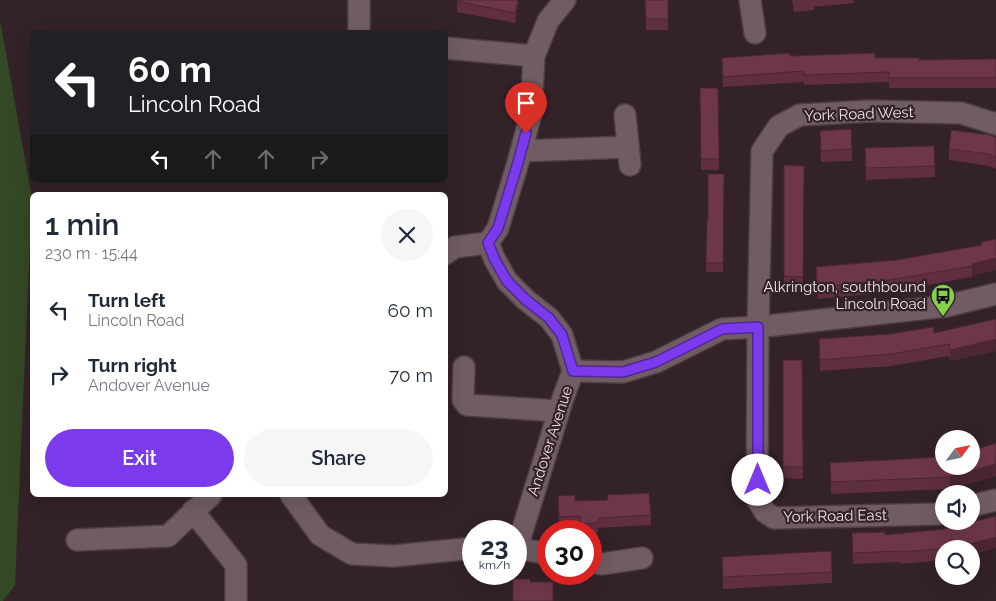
<!DOCTYPE html>
<meta charset="utf-8">
<style>
:root{--surface:#fff;--page:#f6f6f7;--text:#1f2937;--muted:#747a83;--accent:#7c3aed}
body{margin:0;font-family:Raleway,sans-serif;background:var(--page);color:var(--text);height:100vh;display:flex;flex-direction:column;font-size:19px;white-space:nowrap}
*{box-sizing:border-box;margin:0}
p{font-size:16px;color:var(--muted)}
.icon{flex:none;width:28px;height:28px;fill:none;stroke:currentColor;stroke-width:2;stroke-linecap:round;stroke-linejoin:round}
.map{position:relative;flex:1;overflow:hidden}
.panel{position:absolute;left:30px;top:192px;width:418px;height:305px;display:flex;flex-direction:column;background:var(--surface);border-radius:8px;box-shadow:0 5px 20px #0002}
.panel>*{flex:none}
.banner{position:absolute;left:30px;top:30px;width:418px;height:152px;border-radius:8px;box-shadow:0 5px 20px #0002;background:#202124;color:#fff;overflow:hidden}
.needle{width:32px;rotate:57deg}
.buttons{position:absolute;left:935px;top:430px;display:grid;gap:10px}
.buttons a{display:grid;place-items:center;width:45px;height:45px;border-radius:50%;background:var(--surface);box-shadow:0 5px 20px #0002;font-size:25px}
.speed{position:absolute;left:462px;top:520px;display:flex;gap:10px;font-size:25px;font-weight:700;text-align:center}
.speed>*{display:grid;place-content:center;width:65px;height:65px;border-radius:50%;background:var(--surface);box-shadow:0 5px 20px #0002;line-height:1}
.speed small{font-size:12px;font-weight:400}
.speed .limit{border:8px solid #d22;background:#fff;color:#111}
.pin{position:absolute;display:grid;place-items:center;width:42px;height:42px;color:#fff;margin:-51px -21px;border-radius:50% 50% 50% 0;rotate:-45deg;box-shadow:0 0 5px #0007}
.pin .icon{rotate:45deg}
.me{position:absolute;width:55px;margin:-28px;rotate:0deg;stroke-linejoin:round;filter:drop-shadow(0 0 4px #0008)}
.turn{display:flex;align-items:center;gap:18px;height:105px;padding:0 15px;font-size:22px}
.turn .icon{width:65px;height:65px;stroke-width:2.5}
.turn b{display:block;font-size:35px;line-height:42px}
.lanes{display:flex;align-items:center;height:48px;padding:0 15px;background:#0003;justify-content:center;gap:25px;direction:ltr}
.lanes .off{opacity:.35}
.round{display:grid;place-items:center;flex:none;width:52px;height:52px;border-radius:26px;background:var(--page)}
.summary{display:flex;align-items:center;justify-content:space-between;height:85px;padding:0 15px}
h1{font-size:30px;font-weight:600;line-height:38px}
.primary-button{display:flex;gap:10px;margin-top:auto;padding:10px 15px}
.primary-button a{flex:1;height:58px;border-radius:30px;background:var(--accent);color:#fff;font-size:20px;font-weight:600;line-height:58px;text-align:center}
.primary-button a+a{background:var(--page);color:var(--text)}
ul{padding:0;list-style:none}
li{display:flex;align-items:center;gap:15px;height:65px;padding:0 15px}
li div{flex:1}
li b{display:block;font-size:19px}
li em{font-style:normal}
.map>svg:first-child{display:block}
.green{fill:#334824}
.lines{fill:none;stroke-linecap:round;stroke-linejoin:round}
.minor-casing{stroke:#4d3e43;stroke-width:24}
.minor{stroke:#705c62;stroke-width:21}
.wall{fill:#5f2e40}
.shaded-wall{fill:#4d2634}
.building{fill:#6e364b;stroke:#4d2634}
.route-casing{stroke:#51269a;stroke-width:12}
.route{stroke:#7c3aed;stroke-width:9}
.labels{text-anchor:middle;dominant-baseline:central;stroke-width:4.5;stroke-linejoin:round;paint-order:stroke}
.street-label{font-size:15px;fill:#ede1e4;stroke:#332228}
.poi-label{font-size:15px;fill:#ede1e4;stroke:#332228;text-anchor:end}
</style>
<div class="map">
<svg width="996" height="601" viewBox="0 0 996 601">
<rect width="100%" height="100%" fill="#332228"/>
<polygon class="green" points="0,20 32,198 15,585 3,601 0,601"/>
<g class="lines">
<defs>
<g id="minor">
<polyline points="359,0 359,32"/>
<polyline points="750,0 755,33"/>
<polyline points="445,48 534,56"/>
<polyline points="625,115 630,165"/>
<polyline points="521,151 628,147"/>
<polyline points="488,243 495,260 507,281 526,300 549,318 562,335 573,371 563,398 517,548"/>
<polyline points="488,243 498,228 517,166 531,114 534,56 548,21 565,0"/>
<polyline points="445,254 455,247 488,243"/>
<polyline points="464,367 463,400 467,405 559,411"/>
<polyline points="573,371 623,372 656,362 722,329 758,327 947,306 996,294"/>
<polyline points="291,495 320,535 352,554 393,556 474,548"/>
<polyline points="971,506 996,500"/>
<polyline points="193,511 236,565 236,601"/>
<polyline points="944,512 938,514 774,518 765,512 757,499 758,327 762,151 779,126 800,115 870,111 961,113 996,124"/>
<polyline points="77,540 168,536 211,495"/>
<polyline points="516,548 549,554"/>
<polyline points="591,562 602,564 642,558"/>
</g>
</defs>
<use href="#minor" class="minor-casing"/>
<use href="#minor" class="minor"/>
</g>
<g class="wall">
<polygon points="456,0 519,0 515,23 457,12 457,0"/>
<polygon points="645,0 668,0 668,30 646,30"/>
<polygon points="792,0 854,0 854,3 814,7 814,10 794,12"/>
<polygon points="790,56 875,58 919,60 996,59 996,88 889,88 889,82 804,85 804,82 723,87 722,58"/>
<polygon points="700,88 718,88 719,170 701,170"/>
<polygon points="820,131 852,149 852,161 821,162"/>
<polygon points="996,138 996,169 989,166 949,160 949,149"/>
<polygon points="934,146 935,177 866,180 865,148"/>
<polygon points="784,165 804,166 803,283 784,282"/>
<polygon points="724,174 723,272 706,272 707,220 708,220"/>
<polygon points="996,239 972,276 972,277 883,293 818,299 816,279 816,267 897,260 981,245 981,242"/>
<polygon points="996,319 996,351 950,361 949,356 891,366 820,371 819,339 934,333"/>
<polygon points="783,360 802,360 803,479 783,478"/>
<polygon points="996,443 996,476 950,489 831,494 830,463 944,466 974,450"/>
<polygon points="558,496 575,501 651,515 651,525 598,528 598,533 591,533 591,531 581,531 580,526 559,527"/>
<polygon points="852,533 885,535 971,549 944,549 944,560 900,564 900,562 853,564"/>
<polygon points="722,557 832,572 832,583 723,589"/>
</g>
<g class="shaded-wall">
<polygon points="518,0 519,0 515,23 515,13"/>
<polygon points="996,258 996,270 972,276 972,264"/>
<polygon points="996,339 996,351 950,361 950,350"/>
<polygon points="996,461 996,476 950,489 950,477"/>
<polygon points="996,537 996,548 971,555 971,549 950,549"/>
</g>
<g class="building">
<polygon points="457,0 518,0 515,13 457,1"/>
<polygon points="645,0 668,0 668,19 646,19"/>
<polygon points="790,53 790,56 875,53 875,58 919,58 919,60 996,59 996,78 889,78 889,72 804,75 804,71 723,77 722,58"/>
<polygon points="700,88 718,88 719,159 701,159"/>
<polygon points="851,129 852,149 821,151 820,131"/>
<polygon points="951,130 990,135 996,138 996,158 989,154 949,149"/>
<polygon points="934,146 935,166 866,168 865,148"/>
<polygon points="784,165 804,166 803,277 784,276"/>
<polygon points="708,174 724,174 723,263 706,263 707,220 708,220"/>
<polygon points="996,239 996,258 972,264 972,266 883,281 818,287 816,267 897,260 982,245 981,242"/>
<polygon points="996,319 996,339 950,350 949,344 891,354 820,360 819,339 890,334 933,327 934,333"/>
<polygon points="783,360 802,360 803,467 783,467"/>
<polygon points="971,441 974,450 996,443 996,461 995,461 996,464 950,477 831,482 830,463 944,457 944,466 971,466"/>
<polygon points="649,493 651,515 598,518 598,523 581,524 580,516 559,517 558,496 575,495 575,501 608,500 607,495"/>
<polygon points="996,516 996,537 950,549 950,548 900,552 900,551 853,553 852,533 885,532 885,535 945,529"/>
<polygon points="831,551 832,572 723,577 722,557"/>
<polygon points="513,579 530,579 530,582 553,582 553,601 513,601"/>
</g>
<g class="lines">
<defs>
<polyline id="route" points="526,133 517,166 498,228 488,243 495,260 507,281 526,300 549,318 562,335 573,371 623,372 656,362 722,329 758,327 758,480"/>
</defs>
<use href="#route" class="route-casing"/>
<use href="#route" class="route"/>
</g>
<defs>
<symbol id="bus-pin" viewBox="-11 -11 22 30"><path d="M0 17L-7.5 6A9.5 9.5 0 1 1 7.5 6Z" fill="#86cf4b" stroke="#332228"/><path d="M-5-6H5V4H4V6H2V4H-2V6H-4V4H-5ZM-3.5-4V0h7V-4ZM-3.5 1.2v1.5H-2V1.2ZM2 1.2v1.5H3.5V1.2Z" fill="#111"/></symbol>
</defs>
<g fill-rule="evenodd">
<use href="#bus-pin" x="929" y="282" width="28" height="38"/>
</g>
<g class="labels">
<g class="street-label">
<text transform="translate(859 114) rotate(-2)">York Road West</text>
<text transform="translate(550 441) rotate(-72)">Andover Avenue</text>
<text transform="translate(835 516) rotate(-1)">York Road East</text>
</g>
<g class="poi-label">
<text x="926" y="287">Alkrington, southbound<tspan x="926" dy="17">Lincoln Road</tspan></text>
</g>
</g>
</svg>
<div class="buttons">
<a><svg class="needle" viewBox="-14 -14 28 28"><path d="M0-13l5 13h-10z" fill="#e53935"/><path d="M0 13l5-13h-10z" fill="#747a83"/></svg></a>
<a><svg class="icon" aria-label="sound" viewBox="0 0 24 24"><path d="M4 9h4l5-4v14l-5-4H4zM17 9q2 3 0 6"/></svg></a>
<a><svg class="icon" aria-label="search" viewBox="0 0 24 24"><circle cx="10" cy="10" r="6"/><path d="M15 15l6 6"/></svg></a>
</div>
<div class="speed"><div>23<small>km/h</small></div><div class="limit">30</div></div>
<div class="pin" style="left:526px;top:133px;background:#d93025"><svg class="icon" aria-label="arrive" viewBox="0 0 24 24"><path d="M6 21V4h12l-3 4 3 4H6"/></svg></div>
<svg class="me" style="left:758px;top:480px" viewBox="-20 -20 40 40"><circle r="19" fill="#fff"/><path d="M0-13L10 11 0 6-10 11z" fill="#7c3aed"/></svg>
<div class="banner">
<div class="turn"><svg class="icon" aria-label="left" viewBox="0 0 24 24"><path d="M17 20v-9H6M10 6l-5 5 5 5"/></svg><div><b>60 m</b>Lincoln Road</div></div>
<div class="lanes"><svg class="icon" aria-label="left" viewBox="0 0 24 24"><path d="M17 20v-9H6M10 6l-5 5 5 5"/></svg><svg class="icon off" aria-label="ahead" viewBox="0 0 24 24"><path d="M12 20V5M6 11l6-6 6 6"/></svg><svg class="icon off" aria-label="ahead" viewBox="0 0 24 24"><path d="M12 20V5M6 11l6-6 6 6"/></svg><svg class="icon off" aria-label="right" viewBox="0 0 24 24"><path d="M7 20v-9h11M14 6l5 5-5 5"/></svg></div>
</div>
<section class="panel">
<div class="summary"><div><h1>1 min</h1><p>230 m · 15:44</p></div><a class="round"><svg class="icon" aria-label="close" viewBox="0 0 24 24"><path d="M6 6l12 12M18 6L6 18"/></svg></a></div>
<ul>
<li><svg class="icon" aria-label="left" viewBox="0 0 24 24"><path d="M17 20v-9H6M10 6l-5 5 5 5"/></svg><div><b>Turn left</b><p>Lincoln Road</p></div><em>60 m</em></li>
<li><svg class="icon" aria-label="right" viewBox="0 0 24 24"><path d="M7 20v-9h11M14 6l5 5-5 5"/></svg><div><b>Turn right</b><p>Andover Avenue</p></div><em>70 m</em></li>
</ul>
<div class="primary-button"><a>Exit</a><a>Share</a></div>
</section>
</div>
